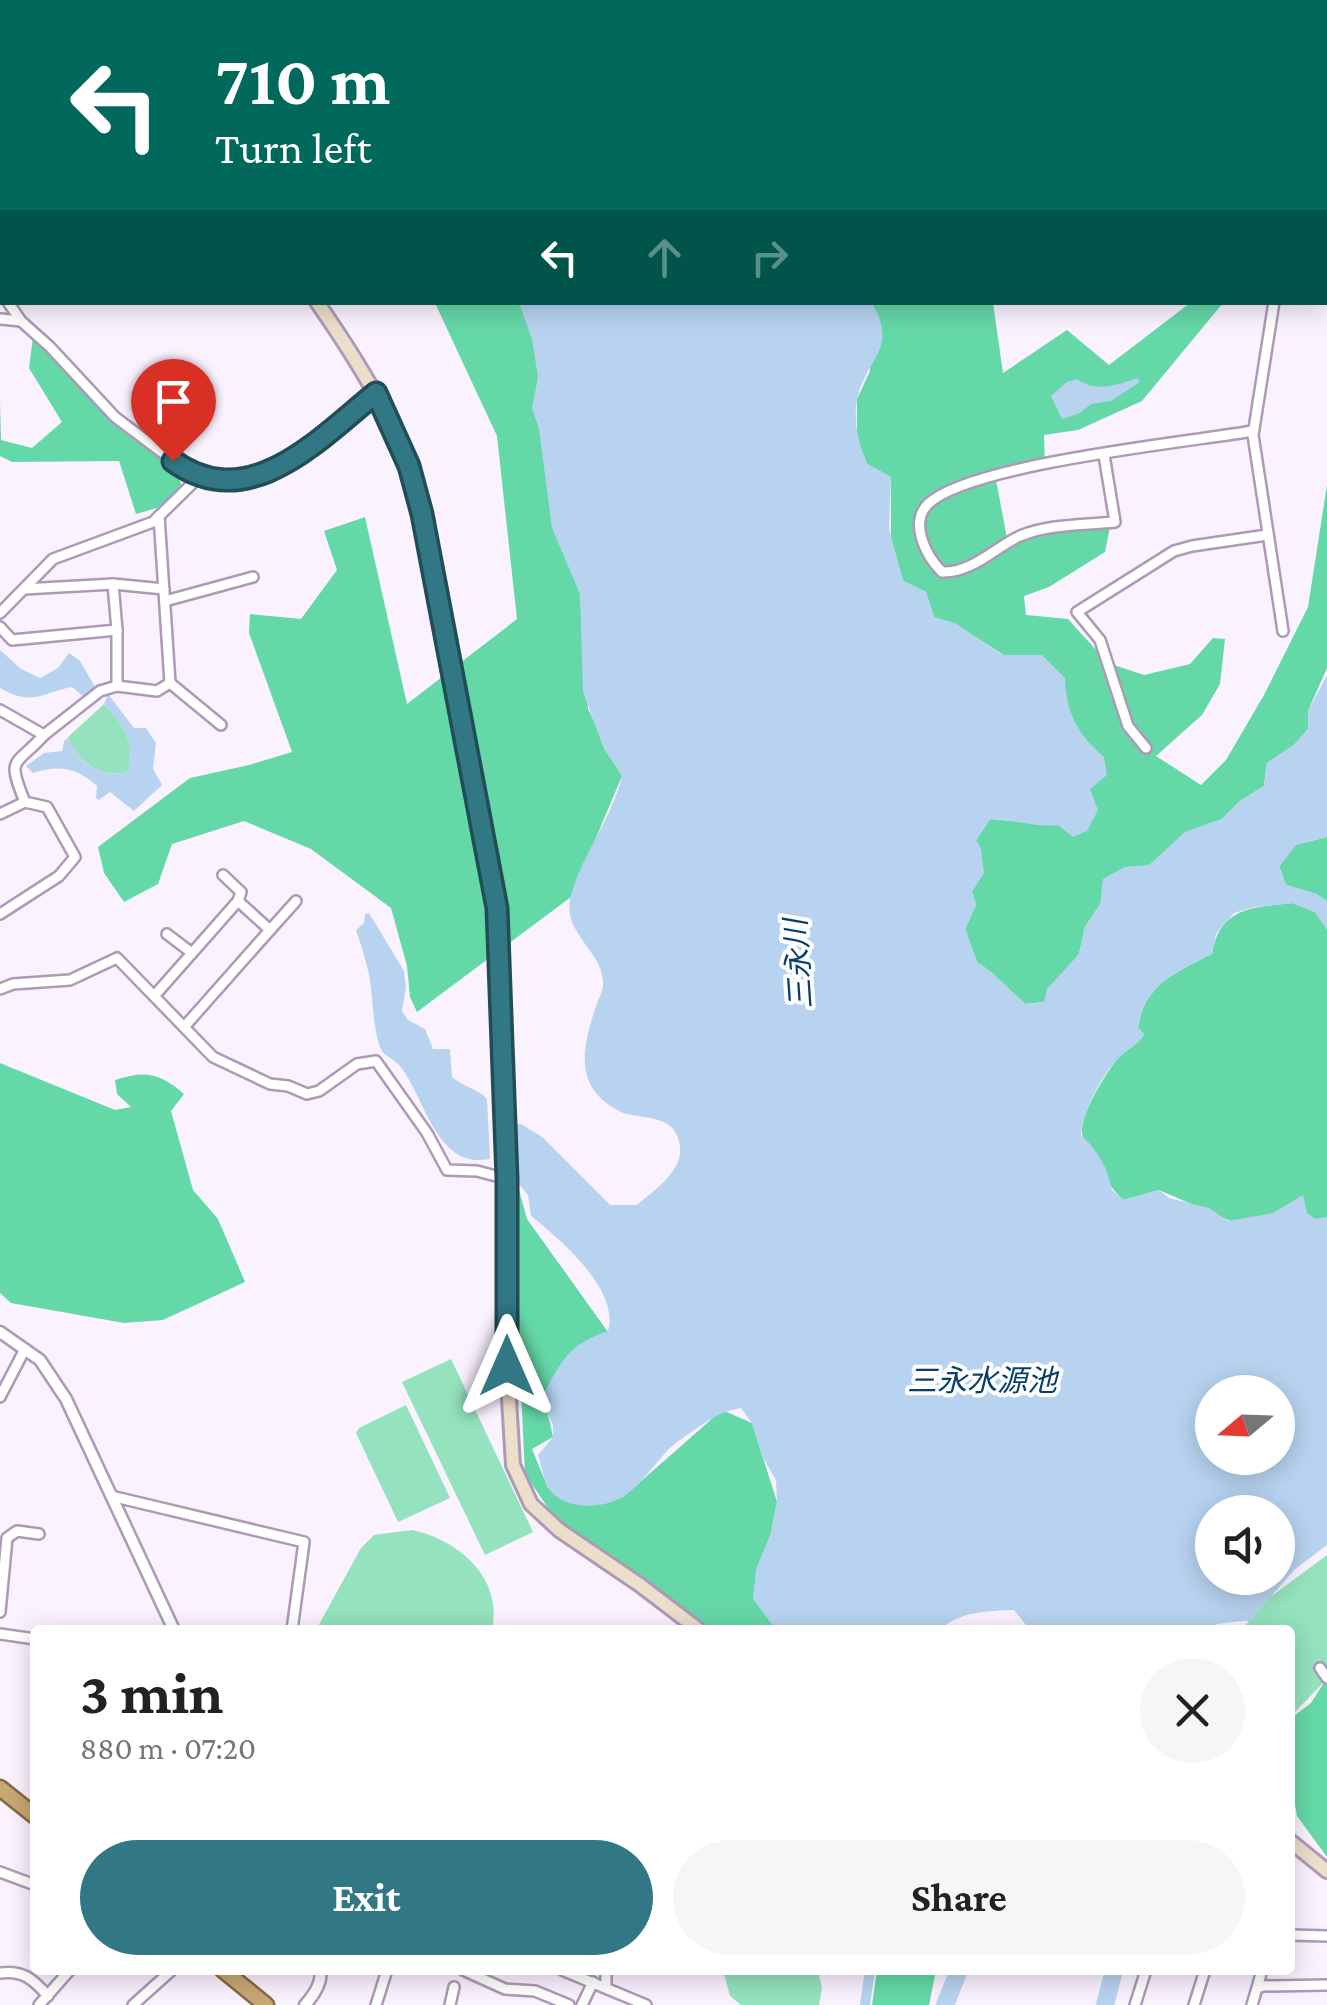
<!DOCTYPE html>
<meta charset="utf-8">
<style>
:root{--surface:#fff;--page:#f6f6f6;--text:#222;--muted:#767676;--accent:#317784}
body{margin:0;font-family:"Crimson Pro","Noto Sans JP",serif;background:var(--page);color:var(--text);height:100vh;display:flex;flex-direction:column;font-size:38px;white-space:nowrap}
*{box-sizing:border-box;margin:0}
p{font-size:32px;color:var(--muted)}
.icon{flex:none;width:55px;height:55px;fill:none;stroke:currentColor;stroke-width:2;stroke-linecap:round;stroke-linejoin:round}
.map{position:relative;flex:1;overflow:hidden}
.panel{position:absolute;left:30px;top:1625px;width:1265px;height:350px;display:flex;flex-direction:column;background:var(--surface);border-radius:10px;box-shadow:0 5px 25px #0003}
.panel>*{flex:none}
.hud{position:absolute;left:0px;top:0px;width:1328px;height:305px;box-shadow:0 5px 25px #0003;background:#00695c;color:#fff;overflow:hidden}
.needle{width:65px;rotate:251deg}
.controls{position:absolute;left:1195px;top:1375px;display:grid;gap:20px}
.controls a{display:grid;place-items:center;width:100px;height:100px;border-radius:50%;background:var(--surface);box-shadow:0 5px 25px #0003;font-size:50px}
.pin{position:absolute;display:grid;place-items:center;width:85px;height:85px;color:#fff;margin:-102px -42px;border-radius:50% 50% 50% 0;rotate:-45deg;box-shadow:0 0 10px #0007}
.pin .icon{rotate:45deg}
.me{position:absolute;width:110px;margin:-55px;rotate:0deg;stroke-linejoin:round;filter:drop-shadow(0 0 8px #0008)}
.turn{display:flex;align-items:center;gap:35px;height:210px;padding:0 50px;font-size:45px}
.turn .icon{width:130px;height:130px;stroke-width:2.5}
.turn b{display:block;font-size:70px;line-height:85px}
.lanes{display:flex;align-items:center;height:95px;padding:0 50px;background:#0003;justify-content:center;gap:50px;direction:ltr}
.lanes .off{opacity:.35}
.round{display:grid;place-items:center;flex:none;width:105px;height:105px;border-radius:52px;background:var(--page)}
.overview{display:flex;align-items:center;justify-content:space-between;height:170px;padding:0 50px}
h1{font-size:60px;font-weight:700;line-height:75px}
.cta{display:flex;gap:20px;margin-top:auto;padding:20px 50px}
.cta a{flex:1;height:115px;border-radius:60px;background:var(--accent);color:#fff;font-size:40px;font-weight:700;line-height:115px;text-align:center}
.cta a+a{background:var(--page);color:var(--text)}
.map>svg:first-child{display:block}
.green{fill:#94e2be}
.forest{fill:#65d8a8}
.water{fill:#b7d3f0;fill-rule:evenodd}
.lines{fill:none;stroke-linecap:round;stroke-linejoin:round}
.canal{stroke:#b7d3f0;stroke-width:10}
.river{stroke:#b7d3f0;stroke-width:18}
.minor-casing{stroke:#ad9ab7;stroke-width:14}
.tertiary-casing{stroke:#ad9ab7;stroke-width:15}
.secondary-casing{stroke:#ad9ab7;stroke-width:18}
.trunk-casing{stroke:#866841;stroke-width:19}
.minor{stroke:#fff;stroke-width:9}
.tertiary{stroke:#fff;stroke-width:10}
.secondary{stroke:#ebdeca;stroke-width:12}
.trunk{stroke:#c8a773;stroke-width:14}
.route-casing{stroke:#204d56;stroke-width:25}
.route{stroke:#317784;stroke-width:18}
.labels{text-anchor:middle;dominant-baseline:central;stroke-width:8;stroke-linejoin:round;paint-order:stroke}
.water-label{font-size:30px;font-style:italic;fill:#083f6c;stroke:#fff}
</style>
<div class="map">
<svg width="1327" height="2005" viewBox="0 0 1327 2005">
<rect width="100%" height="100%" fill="#faf2ff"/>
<g class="green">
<path d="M104,704c19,19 32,40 24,67 -25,10 -52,-10 -60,-34z"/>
<polygon points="451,1359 533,1532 485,1555 402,1382"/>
<polygon points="406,1405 450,1498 398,1522 356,1433 359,1428"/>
<path d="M412,1530c46,10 91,47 80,100h-176l45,-82 13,-13z"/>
<polygon points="1327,1555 1327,1679 1290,1717 1290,1630 1183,1630 1244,1627 1269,1598"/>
<polygon points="723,1970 818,1970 822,1988 819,2005 741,2005 730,1996"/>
</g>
<g class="forest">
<polygon points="435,303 527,303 580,594 588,709 622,776 571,897 417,1012 410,997 407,966 391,908 311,849 244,821 172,844 158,884 124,902 104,873 98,847 190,778 249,765 292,752 249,633 250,614 301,619 337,570 324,531 365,517 407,704 517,619 497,436"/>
<polygon points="869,303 993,303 1003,373 1067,330 1109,365 1190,303 1223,303 1142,401 1078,430 1044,435 1045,468 996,480 1007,538 1110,527 1105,552 1049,587 1024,596 1026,615 1068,619 1108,663 1144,675 1190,664 1213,638 1225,639 1220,684 1202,715 1156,756 1201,785 1226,760 1264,695 1308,607 1327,485 1327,668 1308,711 1308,729 1294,745 1267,763 1264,786 1240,801 1222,819 1186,832 1149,866 1125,867 1085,927 1079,954 1044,1002 1025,1004 991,972 977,962 965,929 976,905 972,892 976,840 990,819 1058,825 1004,655 961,628 934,617 926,592 903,581 891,538 891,477 867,464 857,438 857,399 870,371"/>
<polygon points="33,337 93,395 173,461 182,487 157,508 136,514 119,461 12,462 0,456 0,401 1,440 32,448 62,422 29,368"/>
<polygon points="1327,837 1327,901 1316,894 1286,885 1279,866 1295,845"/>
<path d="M1292,903l23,9 12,17v334l-168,-73 -35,10c-14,-11 -40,-49 -42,-67 -2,-18 26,-65 39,-78 9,-8 16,-9 23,-21l-6,-6c2,-8 3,-17 6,-25 7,-20 49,-40 68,-49 8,-47 39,-46 80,-51z"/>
<path d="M0,1063l115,47 16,-3 -14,-13 -2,-14c30,-10 45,-7 69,14l-13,17 22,79 25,29 27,63 -82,38 -39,3 -113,-20 -11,-10z"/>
<polygon points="511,1178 519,1190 527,1219 608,1332 546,1405 553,1437 532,1449 548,1488 623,1497 722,1410 752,1423 777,1502 771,1533 776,1630 712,1630 635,1572 561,1527 525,1474"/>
<polygon points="1327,1678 1327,1857 1297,1816 1290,1778 1290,1719 1311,1703"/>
<polygon points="877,1970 936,1970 929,2005 872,2005"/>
</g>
<g class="water">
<polygon points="354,0 817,0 814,2"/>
<path d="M519,303h353c27,47 -6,54 -15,97 -4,22 2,44 10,64l24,13 -2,52 14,52 23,11 8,25 21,6 48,32h39l23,23c1,35 13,57 39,79l3,18 -17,14 8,21 -11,21 -14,6 -15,-12c-24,3 -44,-6 -68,-6l-14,21 5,9 3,24 -12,19 4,13 -11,24 12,33 14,10 34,32 19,-2 3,-13 32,-35 6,-27 15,-22 3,-26 22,-12 24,-2 36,-33 37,-13 18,-18 24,-15 3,-23 27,-18 14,-16v-18l19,-36v162l-31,8 -17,22 7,18 30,9 11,7v28l-12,-17 -23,-9 -37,4 -21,6 -18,21 -4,20c-36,17 -67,31 -74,74l6,6c-7,12 -14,13 -23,22 -20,18 -37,54 -40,79 17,16 27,33 31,55l12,10 35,-10 10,8 40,10 19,13 45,-8 30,-18 4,18 8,6 12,-2v328l-33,25 -44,51c-28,0 -43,7 -69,9h-151l-16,-20c-25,1 -55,1 -74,20h-164l-23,-31 3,-30 15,-36 6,-31 -1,-22 -14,-24 -10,-33 -11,-15c-23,3 -42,19 -61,32 -21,14 -33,41 -56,56 -21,14 -64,15 -77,-11 -4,-9 -6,-21 -9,-30l15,-18v-11l-11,-29c19,-35 26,-53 66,-66 12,-41 -48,-92 -77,-115l-3,-21 -17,-20 -2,-49 12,-2 21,13 68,68h27c17,-15 46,-33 43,-59 -4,-30 -31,-27 -53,-32 -9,-2 -25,-13 -31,-21 -20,-24 -9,-59 0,-87 2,-6 7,-15 7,-21 2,-34 -43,-51 -32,-90 12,-42 41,-77 51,-119l-18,-27 -21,-57 -3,-98 -28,-66 -13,-99 -7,-21 6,-31 -6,-38zM1212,1392h66v66h-66zM1212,1512h66v66h-66z"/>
<path d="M1137,378l3,4 -29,19 -20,3 -11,9 -18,6 -11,-23 16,-14 10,-3c18,13 39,7 60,-1z"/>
<path d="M0,650l21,19 19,9 18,-10 11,-15 11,8 18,31 -14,5 -12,-10c-32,6 -38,20 -72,1z"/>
<path d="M108,694l26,34h12l10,15 -3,26 9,16 -28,26 -24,-19 -11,8 -3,-2 1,-12c-21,-19 -39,-21 -64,-13l-7,-7 18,-13 18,-2 2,-10 5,-4c6,24 34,44 59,34 8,-27 -5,-48 -24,-67z"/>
<path d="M369,913l35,58 2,16 -4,24 6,9 17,9 8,20h17l2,28c11,10 25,11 35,22l3,60c-54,11 -65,-62 -90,-93 -5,-6 -14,-9 -18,-15 -9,-15 -9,-58 -13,-76 -3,-15 -8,-30 -13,-45l8,-7 1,-9z"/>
</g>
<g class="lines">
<polyline class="canal" points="865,2005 870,1970"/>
<g class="river">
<polyline points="945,2005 959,1970"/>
<polyline points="1105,2005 1114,1970"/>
</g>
<defs>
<g id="minor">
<polyline points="128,2 134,0"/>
<polyline points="1325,50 1327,49"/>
<polyline points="0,51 2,49"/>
<polyline points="0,292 2,295"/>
<polyline points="8,302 21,321 50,347 115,417 184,469 209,481 247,480 265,474 317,441 376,393"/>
<polyline points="1274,302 1253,435 1283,631"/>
<polyline points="0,319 21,321"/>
<path d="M1104,455l11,67c-31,3 -66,2 -95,14 -26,12 -48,37 -78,36 -16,-16 -33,-49 -14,-68 41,-40 261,-62 325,-73"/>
<polyline points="113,584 117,630"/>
<polyline points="24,589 113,584 164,589"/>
<polyline points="165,601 253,577"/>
<polyline points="0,613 53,559 153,522 199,477"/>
<polyline points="0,627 12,640 117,630 117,686 157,691 170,683 159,516"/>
<polyline points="170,683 221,725"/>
<path d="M0,710l44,25c-29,32 -38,21 -19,67l22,5 28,50 -16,19 -59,38"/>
<polyline points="44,735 100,691 117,686"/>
<polyline points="1146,748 1128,726 1100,640 1077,612 1174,551 1192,546 1267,535"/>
<polyline points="0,814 25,802"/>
<polyline points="223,875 241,892 238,901"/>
<polyline points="270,930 296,901"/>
<polyline points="167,934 192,953"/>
<polyline points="0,989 13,984 70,980 117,958 213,1057 270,1084 288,1086 307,1094 319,1091 357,1064 376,1061 427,1133 447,1170 477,1171 507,1179"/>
<polyline points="155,995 238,901 270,930 185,1026"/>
<polyline points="0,1397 25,1349"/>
<polyline points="111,1496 304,1542 292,1630"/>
<polyline points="0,1612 7,1538 17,1531 39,1534"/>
<polyline points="0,1634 35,1639"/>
<polyline points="1320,1668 1327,1678"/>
<polyline points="0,1872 35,1885"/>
<polyline points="1290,1935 1327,1936"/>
<polyline points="463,1970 505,1989 535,1991 569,2005"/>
<polyline points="562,1970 646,2005"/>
<polyline points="606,1970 606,1987"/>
<path d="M0,1973c23,-3 33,6 48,23"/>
<polyline points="1257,1988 1262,1970"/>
<polyline points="39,2005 70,1970"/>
<polyline points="133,2005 172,1970"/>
<polyline points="376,2005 387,1970"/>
<polyline points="450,2005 454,1987"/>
<polyline points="582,2005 593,1982"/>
<polyline points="1135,2005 1146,1970"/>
<polyline points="1194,2005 1205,1970"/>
<polyline points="1252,2005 1257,1988 1263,1986 1327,1985"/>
</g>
<g id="tertiary">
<polyline points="0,1332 40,1360 66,1399 174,1630"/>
<path d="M305,2005c8,-9 18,-22 15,-35"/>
</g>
<g id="secondary">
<polyline points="166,0 166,2"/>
<path d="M317,302c51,74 82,125 105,212l75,394 10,271v187l6,99 18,39 28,26 81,55 59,45"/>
<polyline points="1290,1841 1327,1871"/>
</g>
<g id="trunk">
<polyline points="0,1788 35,1816"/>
<polyline points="223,1970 266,2005"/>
</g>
</defs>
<use href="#minor" class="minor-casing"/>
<use href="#tertiary" class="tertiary-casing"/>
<use href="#secondary" class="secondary-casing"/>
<use href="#trunk" class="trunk-casing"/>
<use href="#minor" class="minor"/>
<use href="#tertiary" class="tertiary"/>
<use href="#secondary" class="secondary"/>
<use href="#trunk" class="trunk"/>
</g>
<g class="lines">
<defs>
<path id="route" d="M173,461c76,55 146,-22 203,-68l33,73 13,48 75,394 10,271v187"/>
</defs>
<use href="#route" class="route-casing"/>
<use href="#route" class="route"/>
</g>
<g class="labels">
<g class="water-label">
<text transform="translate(798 964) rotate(-94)">三永川</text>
<text x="982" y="1380">三永水源池</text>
</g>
</g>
</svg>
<div class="controls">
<a><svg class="needle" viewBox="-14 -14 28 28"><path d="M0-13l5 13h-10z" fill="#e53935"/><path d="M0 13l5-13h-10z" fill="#767676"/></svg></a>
<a><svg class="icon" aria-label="sound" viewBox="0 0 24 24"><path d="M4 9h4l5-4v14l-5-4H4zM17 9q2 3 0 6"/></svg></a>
</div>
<div class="pin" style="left:173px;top:461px;background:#d93025"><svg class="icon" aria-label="arrive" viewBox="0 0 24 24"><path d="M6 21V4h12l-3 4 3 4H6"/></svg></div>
<svg class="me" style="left:507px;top:1366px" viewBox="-20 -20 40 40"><path d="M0-17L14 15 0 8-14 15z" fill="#317784" stroke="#fff" stroke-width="4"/></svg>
<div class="hud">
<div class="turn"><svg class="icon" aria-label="left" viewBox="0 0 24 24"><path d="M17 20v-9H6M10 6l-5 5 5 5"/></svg><div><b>710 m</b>Turn left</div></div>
<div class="lanes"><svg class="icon" aria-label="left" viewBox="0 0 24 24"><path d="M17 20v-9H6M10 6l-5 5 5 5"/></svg><svg class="icon off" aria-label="ahead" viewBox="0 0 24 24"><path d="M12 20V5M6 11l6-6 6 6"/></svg><svg class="icon off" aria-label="right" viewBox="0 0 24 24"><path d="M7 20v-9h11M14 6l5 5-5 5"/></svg></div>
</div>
<section class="panel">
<div class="overview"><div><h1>3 min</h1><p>880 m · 07:20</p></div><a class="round"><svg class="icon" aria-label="close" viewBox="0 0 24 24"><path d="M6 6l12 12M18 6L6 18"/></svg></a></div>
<div class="cta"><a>Exit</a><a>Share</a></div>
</section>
</div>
